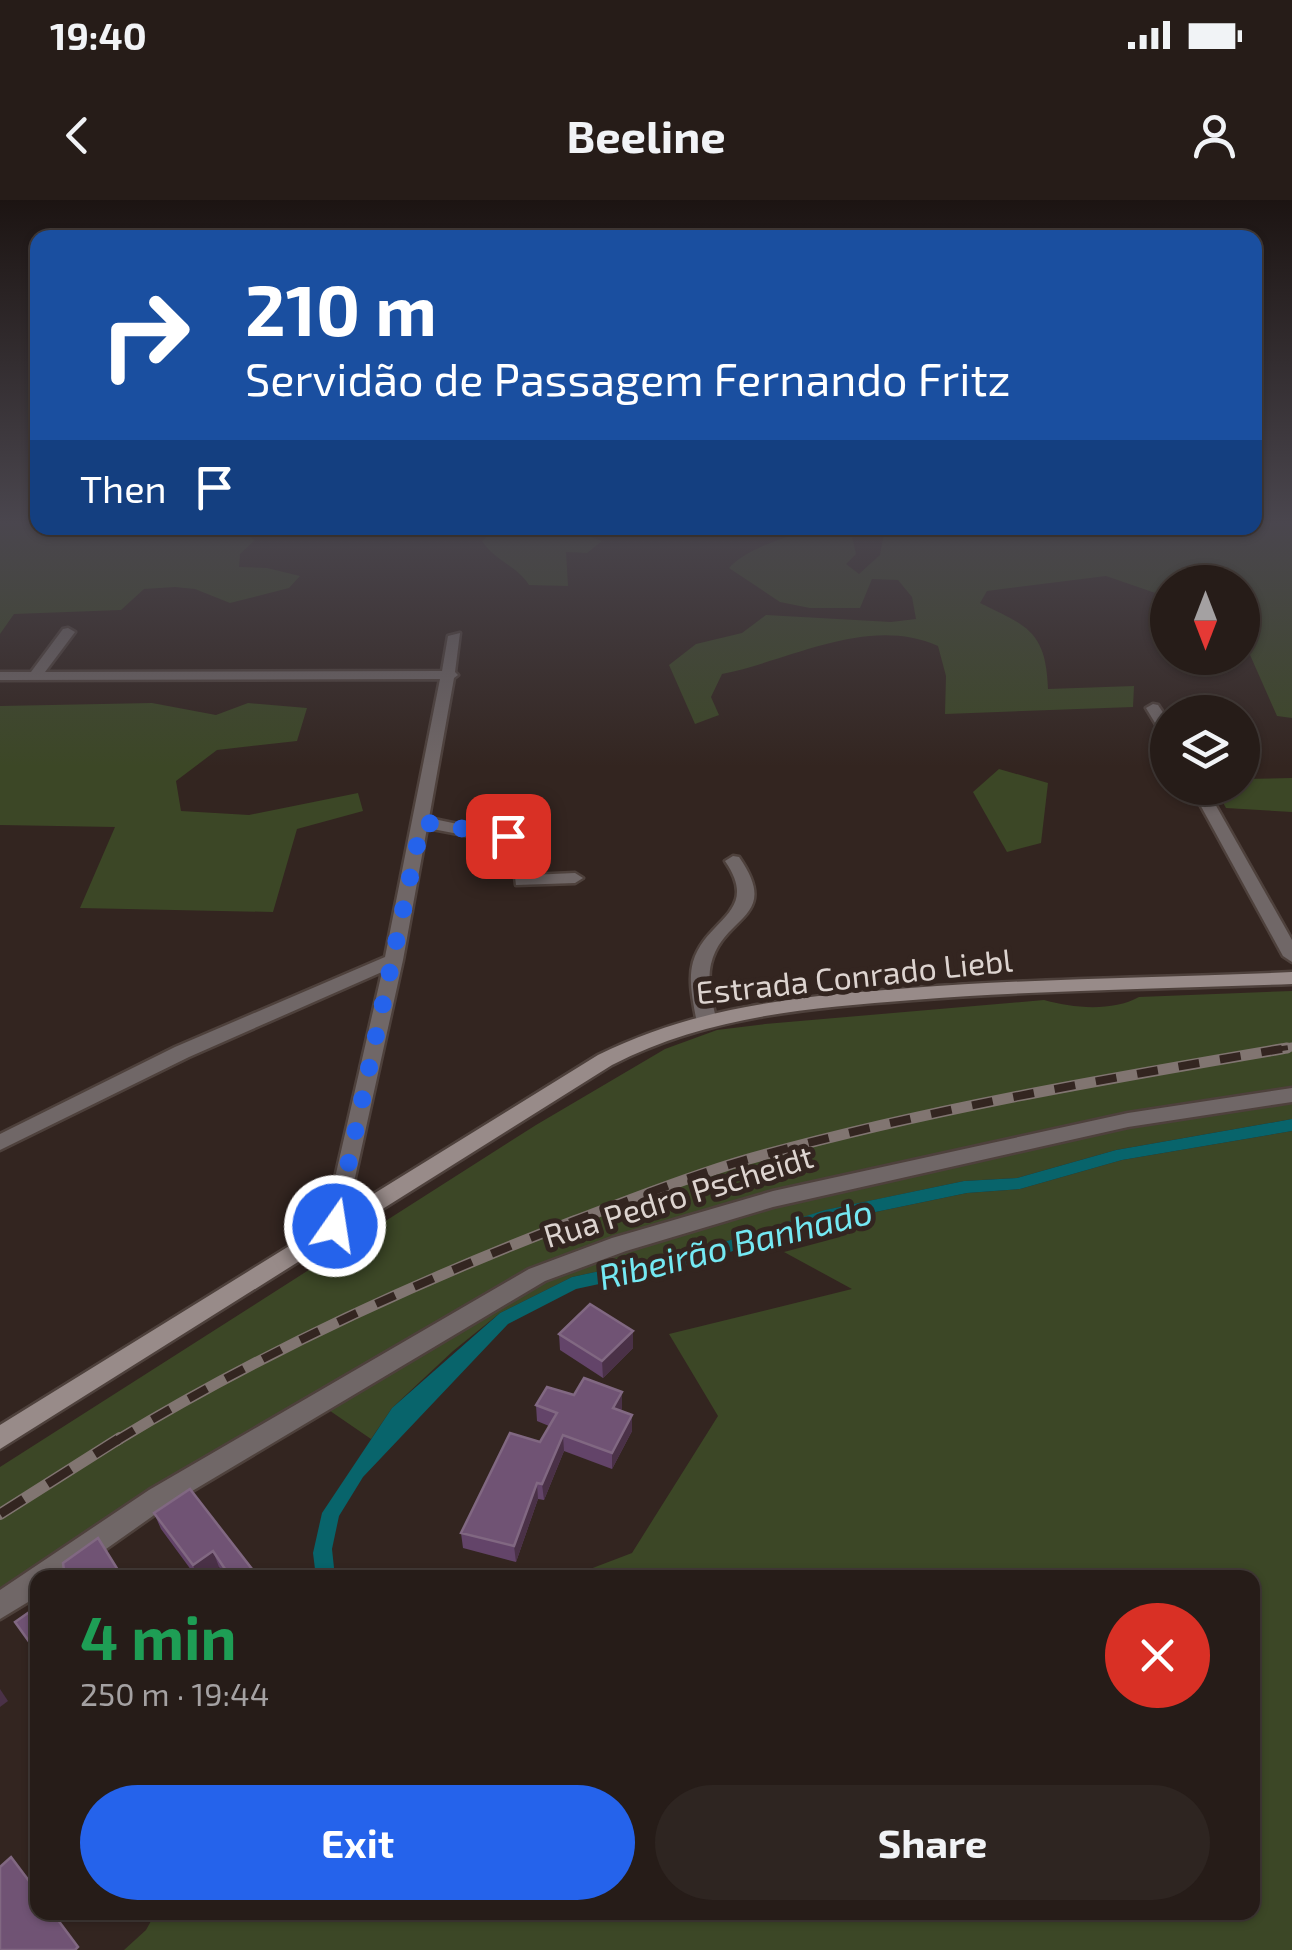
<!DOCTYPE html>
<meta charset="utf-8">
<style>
:root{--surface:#261c18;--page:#2e2521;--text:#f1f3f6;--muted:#a4a1a2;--line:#423a37;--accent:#2563eb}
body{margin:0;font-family:"Exo 2",sans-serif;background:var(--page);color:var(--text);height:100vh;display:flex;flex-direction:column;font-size:38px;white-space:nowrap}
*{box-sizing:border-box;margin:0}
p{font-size:32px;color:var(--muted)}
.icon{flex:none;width:55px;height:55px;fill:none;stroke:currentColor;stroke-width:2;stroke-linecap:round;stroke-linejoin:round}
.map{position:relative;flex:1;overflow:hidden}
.drawer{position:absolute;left:30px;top:1370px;width:1230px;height:350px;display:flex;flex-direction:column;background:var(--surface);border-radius:20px;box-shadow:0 2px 8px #0004,0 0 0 2px var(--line)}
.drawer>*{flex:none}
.hud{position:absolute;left:30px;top:30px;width:1232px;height:305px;border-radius:20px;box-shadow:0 2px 8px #0004,0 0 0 2px var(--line);background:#1a4fa0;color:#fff;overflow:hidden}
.needle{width:65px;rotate:180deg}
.fabs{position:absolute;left:1150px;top:365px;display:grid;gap:20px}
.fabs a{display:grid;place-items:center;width:110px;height:110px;border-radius:50%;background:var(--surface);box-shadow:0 2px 8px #0004,0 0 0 2px var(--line);font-size:50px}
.pin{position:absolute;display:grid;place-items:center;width:85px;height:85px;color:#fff;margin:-42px;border-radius:20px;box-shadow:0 5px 15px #0006}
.me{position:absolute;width:110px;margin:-55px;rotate:13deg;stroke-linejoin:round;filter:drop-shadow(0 0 8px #0008)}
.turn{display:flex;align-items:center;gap:35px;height:210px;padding:0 50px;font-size:45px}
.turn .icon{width:130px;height:130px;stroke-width:2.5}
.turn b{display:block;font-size:70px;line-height:85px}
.then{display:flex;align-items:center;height:95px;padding:0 50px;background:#0003;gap:20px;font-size:38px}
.round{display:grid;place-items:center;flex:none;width:105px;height:105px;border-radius:52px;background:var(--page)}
.headline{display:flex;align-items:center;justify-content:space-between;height:170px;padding:0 50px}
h1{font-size:60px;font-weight:700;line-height:75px;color:#1e9e55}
.button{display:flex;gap:20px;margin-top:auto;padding:20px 50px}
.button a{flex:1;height:115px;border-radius:60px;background:var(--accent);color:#fff;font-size:40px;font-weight:700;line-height:115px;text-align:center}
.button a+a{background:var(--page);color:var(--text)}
.status{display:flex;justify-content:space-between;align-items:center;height:70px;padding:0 50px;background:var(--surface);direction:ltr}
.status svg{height:28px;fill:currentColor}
header{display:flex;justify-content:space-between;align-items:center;height:130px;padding:0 50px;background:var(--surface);font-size:45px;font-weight:700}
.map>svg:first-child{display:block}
.green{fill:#3c4726}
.water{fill:#08646b}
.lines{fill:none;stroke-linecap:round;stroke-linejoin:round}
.street-casing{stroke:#4e413c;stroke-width:5}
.secondary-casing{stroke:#4e413c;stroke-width:5}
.street{fill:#706767;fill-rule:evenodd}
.secondary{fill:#988b89;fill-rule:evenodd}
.rail-far2-casing{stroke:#817571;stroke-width:9}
.rail-far1-casing{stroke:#817571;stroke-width:11}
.rail-casing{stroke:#817571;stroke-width:12}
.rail-far2{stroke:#332520;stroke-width:5;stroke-dasharray:16;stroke-linecap:butt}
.rail-far1{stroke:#332520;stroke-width:8;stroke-dasharray:21;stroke-linecap:butt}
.rail{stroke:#332520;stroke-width:9;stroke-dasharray:28;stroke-linecap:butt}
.wall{fill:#634469}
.shaded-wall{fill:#4a3147}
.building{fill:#705374;stroke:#816882;stroke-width:2.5}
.route{stroke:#2563eb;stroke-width:18;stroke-dasharray:0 32.4}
.labels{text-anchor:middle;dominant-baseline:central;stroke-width:10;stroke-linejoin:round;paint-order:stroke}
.street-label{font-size:32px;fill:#ddd4d0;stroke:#332520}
.water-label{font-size:35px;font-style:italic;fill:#74e9f3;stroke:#332520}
</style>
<div class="status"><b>19:40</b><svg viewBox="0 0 49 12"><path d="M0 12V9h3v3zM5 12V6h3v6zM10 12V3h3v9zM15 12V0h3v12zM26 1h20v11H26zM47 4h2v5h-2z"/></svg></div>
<header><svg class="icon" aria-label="back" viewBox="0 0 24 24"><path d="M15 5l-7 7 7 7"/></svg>Beeline<svg class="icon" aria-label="person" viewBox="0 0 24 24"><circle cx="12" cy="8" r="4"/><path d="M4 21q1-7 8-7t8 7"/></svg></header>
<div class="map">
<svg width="1292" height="1750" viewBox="0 0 1292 1750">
<rect width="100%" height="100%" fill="#332520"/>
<g class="green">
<polygon points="0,322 37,322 38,328 233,328 255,340 240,354 239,367 267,368 300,376 289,388 230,403 195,389 175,387 144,389 121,410 14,414 0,434"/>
<path d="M1255,322h37v196l-15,-2 -34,-77 -1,-57h-74l-1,15 -61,-21 -119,15 -7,12c47,23 66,28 68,86l86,-3 -1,21 -188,7 1,-38 -8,-30c-70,-31 -146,14 -216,28l-11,23 8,18 -24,9 -26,-59 27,-21 46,-11 24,-18 125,7 25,-3 -4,-22 -14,-17 -26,-1 -12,29h-50l-30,-6 -51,-34c22,-25 87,-42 121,-40l6,26 -10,10 13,10 21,-19 5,-27h370z"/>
<path d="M496,328h69l37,13 -15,12 -21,-1 2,34 -39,-1c-12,-19 -35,-25 -47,-44z"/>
<polygon points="152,503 216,515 248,503 307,508 297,541 217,550 176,581 181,611 249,615 358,593 363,611 297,629 273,712 80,708 115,627 0,625 0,506"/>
<polygon points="999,569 1048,583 1041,643 1007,652 973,592"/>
<polygon points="1292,578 1292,612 1226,608 1215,588 1242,588 1243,579"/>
<path d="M1292,791v128l-176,31 -99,28 -53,3 -138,29 -124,39 -130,28 -72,36 -47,38 -61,57 -21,31 -51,-35 -282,174 -38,28v-139l536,-342 129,-76 52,-19 48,-6 279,-24c28,8 68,12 95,-3z"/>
<polygon points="1292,931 1292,1750 124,1750 146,1730 156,1712 1252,1712 1252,1378 569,1377 632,1353 718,1216 669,1134 852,1089 784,1052 840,1037 861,1015 967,993 1020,989 1122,960"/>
</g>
<polygon class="water" points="1292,919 1292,931 1122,960 1020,989 967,993 861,1015 757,1042 706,1061 576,1089 508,1124 363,1277 339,1316 332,1349 335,1377 316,1377 313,1353 322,1313 392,1208 500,1113 572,1077 702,1049 825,1010 964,981 1017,978 1116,950"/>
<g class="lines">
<defs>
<g id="street">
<polygon points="68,428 75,432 45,472 442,471 448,436 460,433 455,472 458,475 454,478 429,618 525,638 530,675 575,673 583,678 575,683 516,685 511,644 427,628 403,760 343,1032 327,1032 324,1026 382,772 189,857 0,950 0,934 175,847 385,757 440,479 0,480 0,472 31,472 63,429"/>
<polygon points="1153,504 1158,505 1168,520 1168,537 1163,536 1146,508"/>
<polygon points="1191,588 1206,588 1292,740 1292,762 1283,756"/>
<path d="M733,656l6,1c43,62 -16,57 -28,107 -4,17 1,37 5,54l-10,6 -10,-6c-3,-17 -8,-38 -3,-56 13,-44 68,-49 32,-101z"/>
<polygon points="1292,888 1292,902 1128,927 773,1007 626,1051 545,1081 167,1306 65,1378 38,1378 38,1396 0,1419 0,1390 149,1290 529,1069 612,1038 773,991 1128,913"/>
</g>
<path id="secondary" d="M1292,772v12c-126,5 -253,6 -379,16 -105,8 -206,16 -301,65l-612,384v-24l598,-370c99,-49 203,-59 312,-67 127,-10 255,-10 382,-16z"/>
</defs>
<use href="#street" class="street-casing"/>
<use href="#secondary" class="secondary-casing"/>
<use href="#street" class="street"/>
<use href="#secondary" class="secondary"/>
<defs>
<polyline id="rail-far2" points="1272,850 1292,847"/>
<path id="rail-far1" d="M116,1241c145,-88 299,-159 458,-220 56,-21 113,-44 171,-61 177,-50 360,-81 542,-112"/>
<polyline id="rail" points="0,1314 120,1238"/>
</defs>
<use href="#rail-far2" class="rail-far2-casing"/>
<use href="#rail-far1" class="rail-far1-casing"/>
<use href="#rail" class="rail-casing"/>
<use href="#rail-far2" class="rail-far2"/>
<use href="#rail-far1" class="rail-far1"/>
<use href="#rail" class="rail"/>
</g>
<g class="wall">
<polygon points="559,1134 633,1148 603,1178 560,1150"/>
<polygon points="622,1192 621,1211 632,1215 632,1231 612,1269 564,1251 544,1300 538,1299 516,1362 463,1348 461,1333 540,1242 549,1226 537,1221 536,1205 574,1195"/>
<polygon points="154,1313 259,1378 226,1378 219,1367 204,1378 197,1378 161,1329"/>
</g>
<g class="shaded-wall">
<polygon points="633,1131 633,1148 603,1178 602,1161"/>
<polygon points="622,1192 622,1209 613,1224 613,1208"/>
<polygon points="632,1215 632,1231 612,1269 612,1253"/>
<polygon points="563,1235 564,1251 544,1300 542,1284"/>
<polygon points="537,1283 538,1299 516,1362 514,1346"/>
<polygon points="213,1351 219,1367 204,1378 198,1378 193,1365"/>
<polygon points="0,1489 8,1501 0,1507"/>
</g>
<g class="building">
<polygon points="590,1104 633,1131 602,1161 559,1134"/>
<polygon points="584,1178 622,1192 613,1208 632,1215 612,1253 563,1235 542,1284 537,1283 514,1346 461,1333 510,1233 540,1242 557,1213 536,1205 547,1187 574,1195"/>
<polygon points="190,1289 259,1378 231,1378 213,1351 193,1365 154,1313"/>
<polygon points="98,1338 118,1370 116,1378 65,1378 63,1363"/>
<polygon points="38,1406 38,1454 15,1422"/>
<polygon points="11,1657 38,1693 38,1712 52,1712 78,1747 75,1750 0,1750 0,1667"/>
</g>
<linearGradient id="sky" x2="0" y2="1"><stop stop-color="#1c1412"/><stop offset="0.57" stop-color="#4a464e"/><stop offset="1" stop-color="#4a464e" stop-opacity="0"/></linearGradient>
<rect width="1292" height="567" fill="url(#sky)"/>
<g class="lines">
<polyline class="route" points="335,1026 422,622 508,636"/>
</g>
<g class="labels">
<g class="street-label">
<text transform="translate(854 775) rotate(-6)">Estrada Conrado Liebl</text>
<text transform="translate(678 995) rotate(-17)">Rua Pedro Pscheidt</text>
</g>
<g class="water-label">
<text transform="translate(735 1043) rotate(-14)">Ribeirão Banhado</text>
</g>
</g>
</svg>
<div class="fabs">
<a><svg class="needle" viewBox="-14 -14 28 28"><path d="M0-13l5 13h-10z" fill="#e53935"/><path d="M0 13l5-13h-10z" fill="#a4a1a2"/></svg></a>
<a><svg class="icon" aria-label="layers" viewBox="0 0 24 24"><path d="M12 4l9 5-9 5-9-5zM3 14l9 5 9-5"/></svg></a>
</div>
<div class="pin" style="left:508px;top:636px;background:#d93025"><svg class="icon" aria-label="arrive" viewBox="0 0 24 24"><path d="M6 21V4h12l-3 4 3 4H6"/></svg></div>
<svg class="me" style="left:335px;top:1026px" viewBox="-20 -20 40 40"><circle r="17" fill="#2563eb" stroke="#fff" stroke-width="3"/><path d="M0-11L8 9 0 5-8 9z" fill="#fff"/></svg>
<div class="hud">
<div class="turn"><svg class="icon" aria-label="right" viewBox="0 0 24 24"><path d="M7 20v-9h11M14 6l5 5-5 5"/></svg><div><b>210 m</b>Servidão de Passagem Fernando Fritz</div></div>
<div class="then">Then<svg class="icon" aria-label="arrive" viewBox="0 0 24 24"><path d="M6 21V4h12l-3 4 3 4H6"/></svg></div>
</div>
<section class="drawer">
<div class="headline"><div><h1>4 min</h1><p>250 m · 19:44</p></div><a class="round" style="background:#d93025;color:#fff"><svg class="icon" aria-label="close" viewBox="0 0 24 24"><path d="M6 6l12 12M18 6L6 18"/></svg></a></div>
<div class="button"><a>Exit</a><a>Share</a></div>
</section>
</div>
